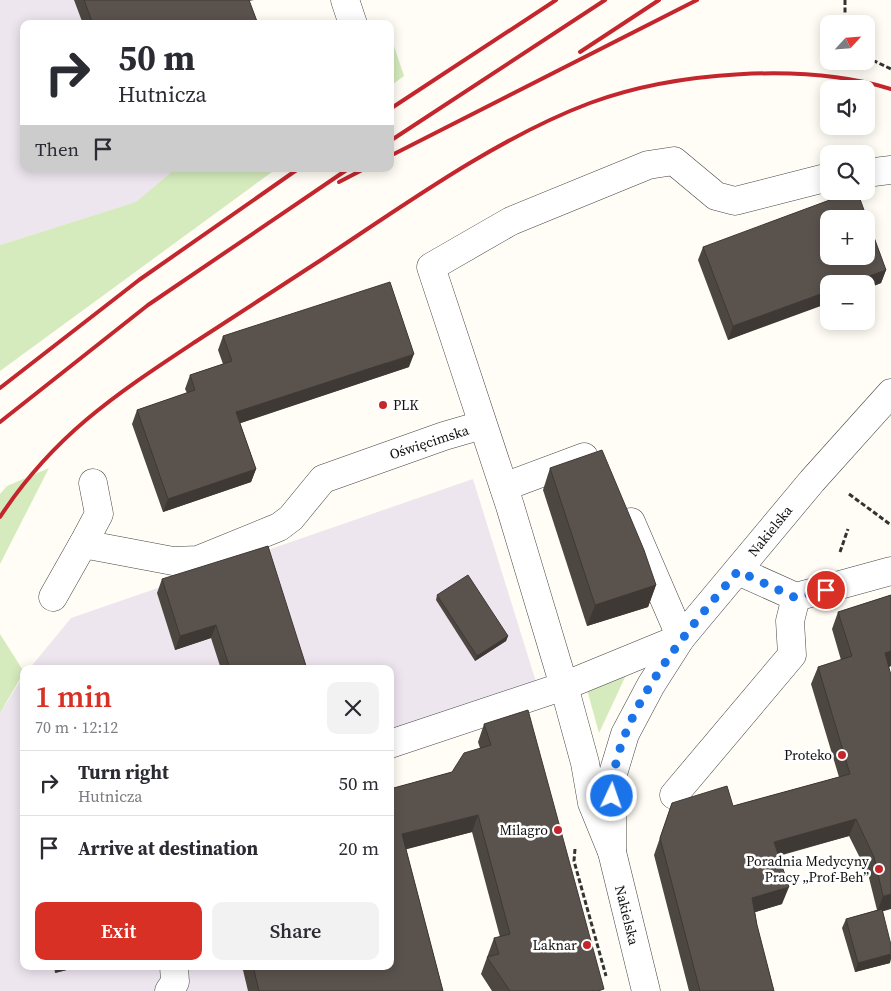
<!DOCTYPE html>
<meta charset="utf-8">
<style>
:root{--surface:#fff;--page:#f2f2f3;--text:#2b2b33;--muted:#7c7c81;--line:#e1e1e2;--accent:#d93025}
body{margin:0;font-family:"Source Serif 4",serif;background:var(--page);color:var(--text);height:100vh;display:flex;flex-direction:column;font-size:19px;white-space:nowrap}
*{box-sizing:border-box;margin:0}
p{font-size:16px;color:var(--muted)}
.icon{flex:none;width:28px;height:28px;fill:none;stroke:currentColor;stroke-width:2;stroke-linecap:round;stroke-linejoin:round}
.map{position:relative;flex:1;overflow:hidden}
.details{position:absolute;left:20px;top:665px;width:374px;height:305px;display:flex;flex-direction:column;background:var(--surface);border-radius:10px;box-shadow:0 2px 12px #0003}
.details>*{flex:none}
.hud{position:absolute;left:20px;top:20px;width:374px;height:152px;border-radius:10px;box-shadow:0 2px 12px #0003;background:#fff;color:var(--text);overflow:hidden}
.needle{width:32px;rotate:64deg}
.controls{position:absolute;left:820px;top:15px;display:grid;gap:10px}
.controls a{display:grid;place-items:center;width:55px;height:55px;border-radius:10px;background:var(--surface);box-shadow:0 2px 12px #0003;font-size:25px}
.pin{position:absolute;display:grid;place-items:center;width:42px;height:42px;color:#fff;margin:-21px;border:2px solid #fff;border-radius:50%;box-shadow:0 1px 5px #0007}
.me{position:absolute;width:55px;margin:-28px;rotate:3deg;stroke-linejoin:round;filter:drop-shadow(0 0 4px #0008)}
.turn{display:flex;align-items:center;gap:18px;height:105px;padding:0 15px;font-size:22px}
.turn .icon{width:65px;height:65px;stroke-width:2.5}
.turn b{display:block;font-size:35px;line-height:42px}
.then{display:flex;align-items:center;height:48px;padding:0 15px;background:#0003;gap:10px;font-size:19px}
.round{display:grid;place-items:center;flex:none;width:52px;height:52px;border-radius:10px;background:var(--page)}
.headline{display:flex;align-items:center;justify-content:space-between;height:85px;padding:0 15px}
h1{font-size:30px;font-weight:600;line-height:38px;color:var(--accent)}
.button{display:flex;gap:10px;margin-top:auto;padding:10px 15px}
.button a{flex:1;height:58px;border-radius:10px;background:var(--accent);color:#fff;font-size:20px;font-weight:600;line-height:58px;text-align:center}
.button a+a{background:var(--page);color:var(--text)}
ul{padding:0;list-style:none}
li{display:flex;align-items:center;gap:15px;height:65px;padding:0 15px;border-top:1px solid var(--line)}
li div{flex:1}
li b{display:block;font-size:19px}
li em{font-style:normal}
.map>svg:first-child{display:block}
.industrial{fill:#eee6ef}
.green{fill:#d5ebbd}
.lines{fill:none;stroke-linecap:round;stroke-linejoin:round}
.minor-casing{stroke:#444;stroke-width:29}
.path{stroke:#333;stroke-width:3;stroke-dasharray:5 2.5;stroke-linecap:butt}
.minor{stroke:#fff;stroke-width:28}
.rail{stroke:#c4262e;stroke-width:4}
.wall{fill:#4d4742}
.shaded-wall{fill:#3f3936}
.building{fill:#5a524d;stroke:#3f3936;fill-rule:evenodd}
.route{stroke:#1a73e8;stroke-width:9;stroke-dasharray:0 16.2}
.poi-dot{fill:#c4262e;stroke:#fff;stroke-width:2}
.labels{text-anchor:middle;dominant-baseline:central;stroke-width:5;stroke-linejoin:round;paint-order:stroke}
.poi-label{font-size:14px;fill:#111;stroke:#fff;text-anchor:end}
.street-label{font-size:14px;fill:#111;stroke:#fff}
</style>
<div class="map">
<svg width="891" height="991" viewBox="0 0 891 991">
<rect width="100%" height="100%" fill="#fffdf5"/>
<g class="industrial">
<polygon points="0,0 144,0 152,24 24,24 24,169 175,169 137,202 0,245"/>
<polygon points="473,479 541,698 390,746 390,669 29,669 71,618"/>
<polygon points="24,675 24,966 390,966 433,991 0,991 0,713"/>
</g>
<g class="green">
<polygon points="392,40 404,76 390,86 390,41"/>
<polygon points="175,169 276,169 0,371 0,245 136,202"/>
<polygon points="49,468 0,564 0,494 7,486"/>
<polygon points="0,634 24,672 0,713"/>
<polygon points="627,673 599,733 586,686"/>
</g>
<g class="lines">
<defs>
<g id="minor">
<polyline points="345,0 353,24"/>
<polyline points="866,173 891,170"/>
<polyline points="504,487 584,457"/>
<polyline points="83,544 99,514 93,483"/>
<polyline points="738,571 796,597 891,571"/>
<polyline points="53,597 83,544 173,561 198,560 279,527 291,518 323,479 444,436 482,425"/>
<polyline points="390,744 564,686 681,638 631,522"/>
<polyline points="674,795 792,655 790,621 796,597"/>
<polyline points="612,852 592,803 585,763 564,686 510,506 431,267 511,221 648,165 674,161 716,196 735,201 829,177"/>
<polyline points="169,991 175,982 174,966"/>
<polyline points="646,991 612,852 612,777 625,734 651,685 681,638 812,481 891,393"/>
</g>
</defs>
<use href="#minor" class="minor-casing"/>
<g class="path">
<polyline points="845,0 845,24"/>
<polyline points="866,57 891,69"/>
<polyline points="849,494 891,525"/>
<polyline points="840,552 848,529"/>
<polyline points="575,849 574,861 606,976"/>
</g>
<use href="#minor" class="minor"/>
<g class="rail">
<polyline points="580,52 659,0"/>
<polyline points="390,109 556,0"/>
<polyline points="390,141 605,0"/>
<polyline points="390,156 697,0"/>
<polyline points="339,182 364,169"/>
<polyline points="0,388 139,280 298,169"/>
<polyline points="0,422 148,305 348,169"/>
<path d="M0,517c54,-82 115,-122 195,-175 42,-27 84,-55 126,-82 83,-55 176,-122 269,-157 84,-31 214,-41 301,-14"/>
</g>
</g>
<g class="wall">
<polygon points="74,0 254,0 249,1 258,24 83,24"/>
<polygon points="703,247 886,270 881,283 866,289 866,284 728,340 698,260"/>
<polygon points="223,336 409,367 240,423 256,469 251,482 163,512 132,424 137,410 187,393 185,389 190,375 223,364 218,350"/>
<polygon points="550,468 656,585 648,607 587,626 543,490"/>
<polygon points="162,579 307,669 221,669 211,638 175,650 157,593"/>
<polygon points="437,595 508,636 506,641 475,661 436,600"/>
<polygon points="891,595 891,666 889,667 883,912 890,963 855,972 842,928 846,919 877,910 868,874 849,836 779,856 782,904 755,912 757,925 774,991 689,991 654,855 672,803 733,806 839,777 811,684 818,667 841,660 832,629 838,612"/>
<polygon points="484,724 598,991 492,991 481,974 494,938 500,937 472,832 406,849 443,991 248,991 242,966 390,966 390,789 452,772 480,748 478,742"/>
<polygon points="54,966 82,966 55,973"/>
</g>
<g class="shaded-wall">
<polygon points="886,270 881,283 866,289 866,284 848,284"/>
<polygon points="829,291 829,303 728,340 733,326"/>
<polygon points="414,354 409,367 232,426 236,412"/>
<polygon points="256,469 251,482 163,512 168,499"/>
<polygon points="656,585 648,607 587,626 595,605"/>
<polygon points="216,625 211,638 175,650 180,636"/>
<polygon points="508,636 506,641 475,661 477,656"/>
<polygon points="891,651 891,666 878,670 885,653"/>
<polygon points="478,815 472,832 396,852 402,834"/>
<polygon points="856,819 849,836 768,858 774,842"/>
<polygon points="789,887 782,904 746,915 752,898"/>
<polygon points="891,894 891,909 877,913 883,896"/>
<polygon points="891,954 891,959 890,963 855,972 858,963"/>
<polygon points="58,966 82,966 55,973"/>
</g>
<g class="building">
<polygon points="84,0 249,0 258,24 93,24"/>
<path d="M854,191h3l29,79 -38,14h-19v7l-96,35 -30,-79zM829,219h37v37h-37z"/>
<polygon points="390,282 414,354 236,412 256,469 168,499 137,410 195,390 190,375 232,361 223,336"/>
<polygon points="602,450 644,550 656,585 595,605 550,468"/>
<polygon points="268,546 307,669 230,669 216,625 180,636 162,579"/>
<polygon points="468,575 508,636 477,656 437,595"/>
<polygon points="891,595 891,651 885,653 891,675 891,894 883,896 874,857 856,819 774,842 789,887 752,898 757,925 774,991 700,991 660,838 672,803 727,786 733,806 850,774 818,667 852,656 838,612"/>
<polygon points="528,710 604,989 598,991 510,991 487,957 499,954 494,938 510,934 478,815 402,834 443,991 259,991 253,966 390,966 390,789 452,772 464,753 491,745 484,724"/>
<polygon points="882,909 891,945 891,954 858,963 846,919"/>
</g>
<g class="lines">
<path class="route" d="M612,796c0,-80 77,-167 126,-225l58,27 30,-8"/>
</g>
<g class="poi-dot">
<circle cx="383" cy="405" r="5"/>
<circle cx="842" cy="755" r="5"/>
<circle cx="558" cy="830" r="5"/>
<circle cx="879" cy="869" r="5"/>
<circle cx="587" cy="945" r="5"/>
</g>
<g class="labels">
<g class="poi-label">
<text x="393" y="405" text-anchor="start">PLK</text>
<text x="832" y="755">Proteko</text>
<text x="548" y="830">Milagro</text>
<text x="869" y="861">Poradnia Medycyny<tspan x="869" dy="16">Pracy „Prof-Beh”</tspan></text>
<text x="577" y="945">Laknar</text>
</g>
<g class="street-label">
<text transform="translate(429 442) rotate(-18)">Oświęcimska</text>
<text transform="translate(770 531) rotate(-51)">Nakielska</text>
<text transform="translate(627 915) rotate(76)">Nakielska</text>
</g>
</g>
</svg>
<div class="controls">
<a><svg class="needle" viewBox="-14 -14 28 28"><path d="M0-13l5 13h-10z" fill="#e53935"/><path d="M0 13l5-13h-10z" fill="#7c7c81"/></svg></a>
<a><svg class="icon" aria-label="sound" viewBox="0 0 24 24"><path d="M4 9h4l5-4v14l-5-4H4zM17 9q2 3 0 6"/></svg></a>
<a><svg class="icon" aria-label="search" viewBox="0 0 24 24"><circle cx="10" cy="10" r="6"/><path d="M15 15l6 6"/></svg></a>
<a>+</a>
<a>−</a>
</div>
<div class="pin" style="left:826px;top:590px;background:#d93025"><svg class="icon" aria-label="arrive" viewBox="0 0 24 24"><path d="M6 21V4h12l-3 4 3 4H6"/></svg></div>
<svg class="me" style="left:612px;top:796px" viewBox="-20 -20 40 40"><circle r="17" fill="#1a73e8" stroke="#fff" stroke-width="3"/><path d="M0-11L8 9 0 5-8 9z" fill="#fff"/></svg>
<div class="hud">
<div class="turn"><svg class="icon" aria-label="right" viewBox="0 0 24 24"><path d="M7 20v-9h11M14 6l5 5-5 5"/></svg><div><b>50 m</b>Hutnicza</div></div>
<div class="then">Then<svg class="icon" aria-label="arrive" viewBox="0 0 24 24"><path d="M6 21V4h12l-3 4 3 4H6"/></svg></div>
</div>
<section class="details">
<div class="headline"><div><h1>1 min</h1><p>70 m · 12:12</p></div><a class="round"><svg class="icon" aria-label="close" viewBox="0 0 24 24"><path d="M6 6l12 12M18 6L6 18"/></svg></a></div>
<ul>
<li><svg class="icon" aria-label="right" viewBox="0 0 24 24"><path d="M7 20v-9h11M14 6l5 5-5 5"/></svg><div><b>Turn right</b><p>Hutnicza</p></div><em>50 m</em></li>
<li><svg class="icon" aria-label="arrive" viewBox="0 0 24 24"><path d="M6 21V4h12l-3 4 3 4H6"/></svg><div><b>Arrive at destination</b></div><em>20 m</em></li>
</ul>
<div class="button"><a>Exit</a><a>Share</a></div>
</section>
</div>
